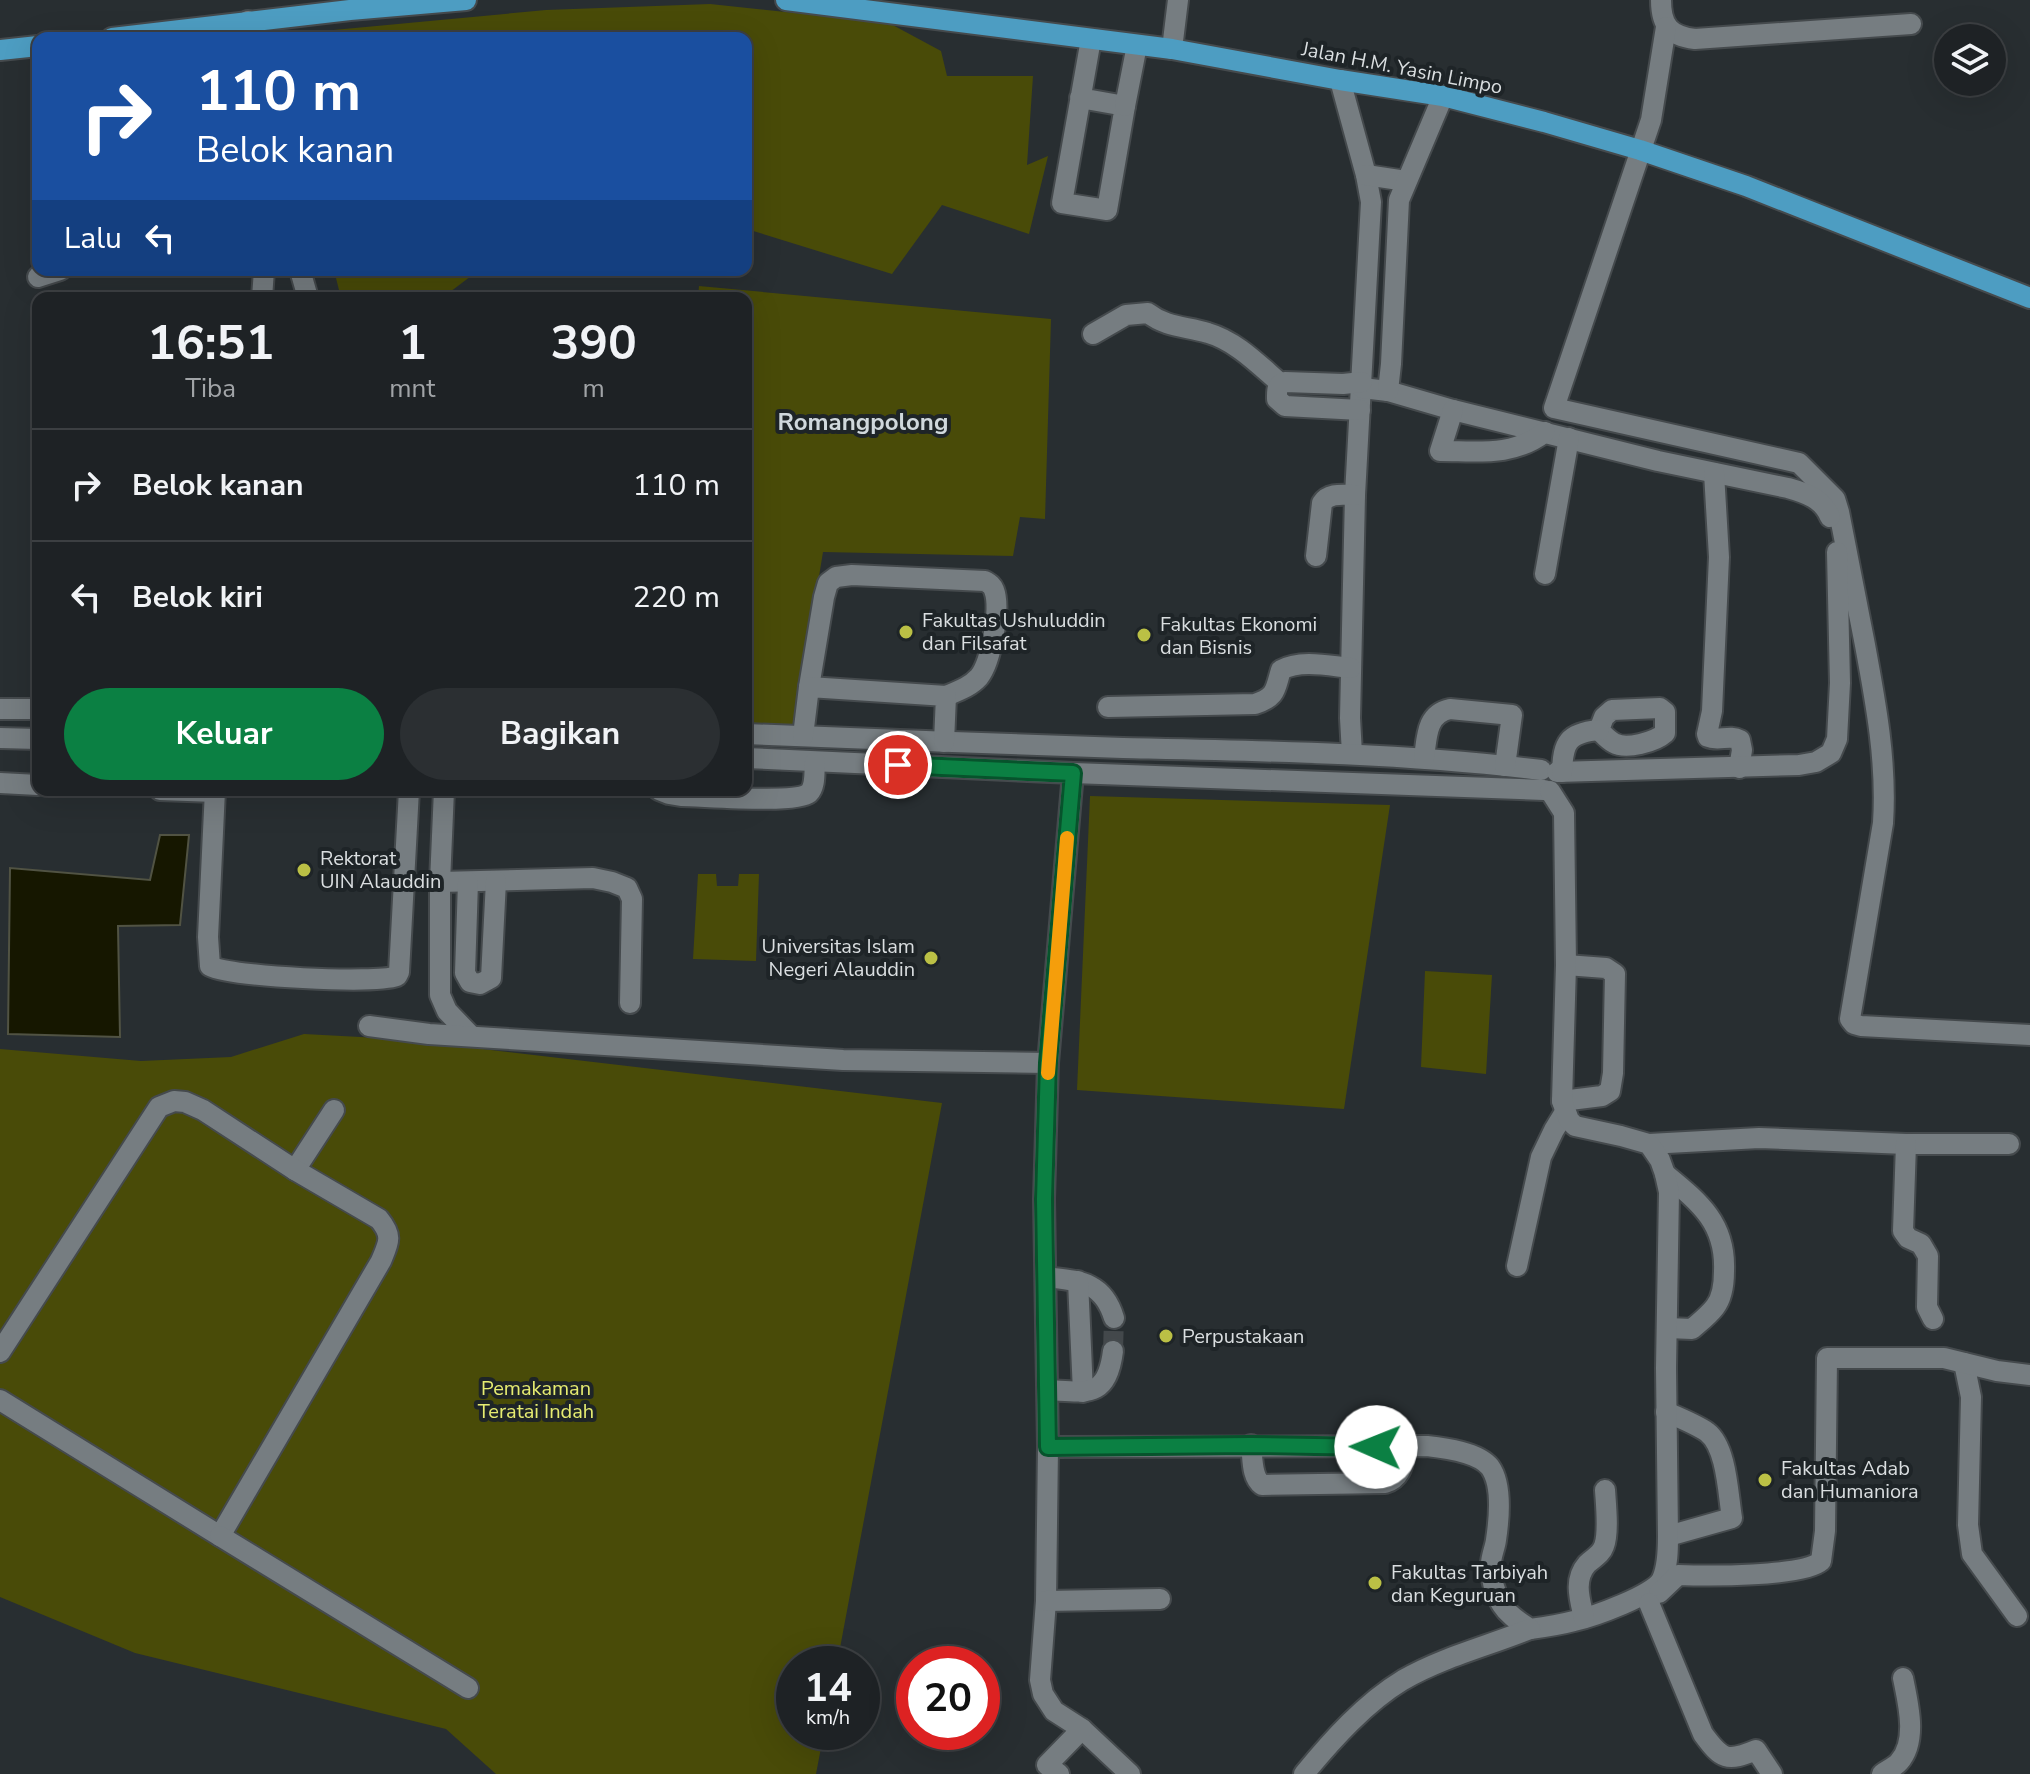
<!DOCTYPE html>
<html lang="id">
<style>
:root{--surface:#1e2225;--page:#2b2f32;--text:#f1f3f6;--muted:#a1a4a7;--line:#3c3f42;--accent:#0b8043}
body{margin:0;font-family:"Nunito Sans",sans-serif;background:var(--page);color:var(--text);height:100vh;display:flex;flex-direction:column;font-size:30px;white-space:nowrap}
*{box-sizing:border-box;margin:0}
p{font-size:26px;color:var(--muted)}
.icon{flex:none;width:44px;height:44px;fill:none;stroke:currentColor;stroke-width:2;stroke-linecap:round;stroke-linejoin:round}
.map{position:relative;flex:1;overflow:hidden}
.panel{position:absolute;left:32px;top:292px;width:720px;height:504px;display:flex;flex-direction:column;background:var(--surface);border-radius:16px;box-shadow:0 8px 32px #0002,0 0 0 2px var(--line)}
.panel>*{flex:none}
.hud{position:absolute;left:32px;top:32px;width:720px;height:244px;border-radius:16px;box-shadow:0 8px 32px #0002,0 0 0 2px var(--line);background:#1a4fa0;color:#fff;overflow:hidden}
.controls{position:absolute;left:1934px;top:24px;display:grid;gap:16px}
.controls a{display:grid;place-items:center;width:72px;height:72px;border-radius:50%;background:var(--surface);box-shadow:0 8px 32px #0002,0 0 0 2px var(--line);font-size:40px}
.speed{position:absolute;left:776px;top:1646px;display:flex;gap:16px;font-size:40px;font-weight:700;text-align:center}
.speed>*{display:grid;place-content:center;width:104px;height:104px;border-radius:50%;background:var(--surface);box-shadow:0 8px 32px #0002,0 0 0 2px var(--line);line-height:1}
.speed small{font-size:20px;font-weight:400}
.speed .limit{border:12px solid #d22;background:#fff;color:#111}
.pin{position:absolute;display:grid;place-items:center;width:68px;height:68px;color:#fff;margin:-34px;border:4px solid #fff;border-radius:50%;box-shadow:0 2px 8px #0007}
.me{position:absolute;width:88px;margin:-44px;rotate:271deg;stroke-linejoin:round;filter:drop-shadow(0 0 6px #0008)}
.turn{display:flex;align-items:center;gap:28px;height:168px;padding:0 32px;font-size:36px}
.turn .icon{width:104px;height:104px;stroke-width:2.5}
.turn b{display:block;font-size:56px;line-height:68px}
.then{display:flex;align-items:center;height:76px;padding:0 32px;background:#0003;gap:16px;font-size:30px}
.eta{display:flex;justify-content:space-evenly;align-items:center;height:136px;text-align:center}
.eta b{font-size:48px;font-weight:700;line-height:56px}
.action{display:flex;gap:16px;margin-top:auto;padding:16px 32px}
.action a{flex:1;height:92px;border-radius:48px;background:var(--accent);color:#fff;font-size:32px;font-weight:700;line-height:92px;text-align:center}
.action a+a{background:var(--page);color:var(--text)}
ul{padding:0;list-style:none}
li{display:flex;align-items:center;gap:24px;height:112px;padding:0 32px;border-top:2px solid var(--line)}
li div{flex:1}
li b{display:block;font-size:30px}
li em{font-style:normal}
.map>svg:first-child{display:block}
.green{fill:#494b08}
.water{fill:#161700;stroke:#515343;stroke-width:2}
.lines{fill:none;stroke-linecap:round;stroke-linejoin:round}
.minor-tunnel{stroke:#43484b;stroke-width:20;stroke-dasharray:20 10;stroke-linecap:butt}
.minor-casing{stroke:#454a4d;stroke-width:24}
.major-casing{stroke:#454a4d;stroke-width:24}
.minor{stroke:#767d81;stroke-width:20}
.major{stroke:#4d9dc2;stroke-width:20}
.route-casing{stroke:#07532c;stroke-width:20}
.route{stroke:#0b8043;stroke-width:14}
.slow{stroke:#f59e0b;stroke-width:14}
.poi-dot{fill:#bbc045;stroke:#1e2427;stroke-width:3}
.labels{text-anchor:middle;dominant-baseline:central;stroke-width:8;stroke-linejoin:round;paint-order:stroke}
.street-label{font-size:20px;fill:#dadee0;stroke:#1e2427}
.poi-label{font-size:20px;fill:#dadee0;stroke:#1e2427;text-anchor:start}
.park-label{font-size:20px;fill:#e6ec71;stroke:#1e2427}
.quarter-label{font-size:24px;font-weight:bold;fill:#d0d8dc;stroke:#1e2427}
</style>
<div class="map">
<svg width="2030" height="1774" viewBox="0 0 2030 1774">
<rect width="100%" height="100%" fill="#282e31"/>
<g class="green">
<polygon points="710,4 889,23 941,51 947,76 1033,76 1027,165 1048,156 1029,234 942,205 892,274 750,230 746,231 746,38 281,38 280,35 546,10"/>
<polygon points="334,270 479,270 442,298 341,298"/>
<polygon points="699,286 1051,319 1045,519 1020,517 1013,556 823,552 794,729 746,725 746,298 698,298"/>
<polygon points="1090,796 1390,805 1344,1109 1077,1090"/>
<polygon points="698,874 716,874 717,886 738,886 739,874 759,874 756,961 693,959"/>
<polygon points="1425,971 1492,975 1486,1074 1421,1067"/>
<polygon points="304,1034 398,1039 942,1103 837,1664 794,1664 794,1732 824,1732 816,1774 496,1774 446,1729 135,1653 0,1597 0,1049 141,1061 231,1057"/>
</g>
<polygon class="water" points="160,835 189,835 180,925 118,926 120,1037 8,1034 10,868 150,880"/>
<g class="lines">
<polyline class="minor-tunnel" points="1113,1351 1114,1318"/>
<defs>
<g id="minor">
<path d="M1661,0c0,26 9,36 34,39l216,-15"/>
<polyline points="248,21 252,38"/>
<path d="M1666,27l-15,93 -97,288 245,55 36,36 4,13c9,44 17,89 26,133 11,59 22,118 18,178l-33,196 4,5 7,2 169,9"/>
<polyline points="1172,49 1178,0"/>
<polyline points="1340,80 1366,175 1371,202 1355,495 1350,718 1352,754"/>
<polyline points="1080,98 1125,106 1107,210 1062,203 1091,39"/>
<polyline points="1125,106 1137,45"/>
<polyline points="1366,175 1406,181"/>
<polyline points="300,270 308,298"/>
<polyline points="38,277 60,270"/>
<polyline points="262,298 264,270"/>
<path d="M1093,334l33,-19 22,-2c19,15 38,13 60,20 28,8 51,32 72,50"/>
<path d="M1362,388l26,3 65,19 205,51 130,27c18,5 35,11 42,29"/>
<polyline points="1388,391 1391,364 1399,200 1443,96"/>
<path d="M1360,410l-75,-4 -8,-7c0,-8 -1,-14 8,-17l58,2 19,-2"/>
<path d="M1453,410l-13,41c38,0 73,6 105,-19"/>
<path d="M1714,473l5,84 -7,154 -5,23 1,3c11,5 21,-3 32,3l2,10 -3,18"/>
<path d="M1316,556l6,-53c7,-11 22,-8 33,-8"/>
<polyline points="1545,574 1569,438"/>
<path d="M809,687l15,-90 4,-14 8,-6 16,-2 133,6c5,3 7,4 9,9 7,18 -3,72 -15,87 -9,10 -21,14 -33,19"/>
<path d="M1108,707l147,-3c22,-7 20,-15 26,-34 20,-11 49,-4 70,-2"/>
<path d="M1660,708l5,4v21c-10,9 -39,17 -51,10 -6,-3 -11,-9 -15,-13l5,-13 8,-7z"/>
<polyline points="0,709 38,709"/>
<path d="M746,734c126,5 251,10 377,14 140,3 279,5 418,22"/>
<polyline points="803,736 809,687 946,696 944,742"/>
<polyline points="0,738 38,739"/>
<polyline points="746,758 1073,773 1544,790"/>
<path d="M1424,758c3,-21 2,-44 26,-49l62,6 -7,51"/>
<polyline points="1557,772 1799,765 1816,762 1831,753 1837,739 1840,683 1837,552"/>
<path d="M1562,772c1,-30 6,-39 37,-42"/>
<polyline points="1073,773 1048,1063 1044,1199 1048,1447 1046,1601 1040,1680 1043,1694 1054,1711 1082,1729 1130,1774"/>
<polyline points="0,783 38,785"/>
<polyline points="160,790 215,792"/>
<path d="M215,790l-7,147 2,29c20,11 166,18 187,10l2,-4 10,-182"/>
<polyline points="444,790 440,882 440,995 447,1011 471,1036"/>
<path d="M659,790l10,4 12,2c21,0 115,8 128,-3 7,-7 5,-22 6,-31"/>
<polyline points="440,882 593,878 612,882 627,888 632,899 630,1003"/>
<polyline points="468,882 465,973 470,982 480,984 491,978 496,881"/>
<polyline points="369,1026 429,1034 843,1060 1048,1063"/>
<polyline points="1562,1101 1602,1096 1610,1091 1613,1073 1615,974 1606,968 1566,965"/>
<polyline points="1649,1144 1759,1138 1906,1144 2009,1144"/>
<polyline points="1906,1144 1903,1231 1908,1238 1921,1244 1928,1256 1927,1307 1933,1319"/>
<polyline points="295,1170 334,1110"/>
<path d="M1665,1174c34,28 61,49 59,97 0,12 -2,27 -9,36 -6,8 -15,15 -23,22l-24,-1"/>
<polyline points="1517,1266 1541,1157 1554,1130 1565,1112"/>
<path d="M1046,1277c33,4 57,4 68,41"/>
<polyline points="1078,1281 1083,1392"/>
<path d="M0,1352l159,-245 15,-6 11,1 18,8 92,60 84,49c14,17 10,23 2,42l-161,275 -220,-136"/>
<polyline points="1964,1363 1971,1397 1968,1525 1972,1554 2017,1616"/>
<path d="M1048,1390c39,2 59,9 65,-39"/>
<path d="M1666,1412c14,6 29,12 41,20 20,15 21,63 25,86l-64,18"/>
<path d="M1251,1445c2,13 0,32 11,40l123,-2c17,-5 18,-21 22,-36"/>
<path d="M1048,1447l379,-1c18,2 51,6 63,21 13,18 9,53 6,73 -1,8 -5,16 -5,24 -1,13 4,30 11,41 7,11 18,17 28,24 15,-2 29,-4 44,-8 18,-4 81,-26 88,-42 6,-13 6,-30 6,-43l-2,-168 3,-176 -4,-18 -5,-14 -11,-16 -28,-8 -46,-10 -6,-6 -7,-19 4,-136 -2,-152 -14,-22"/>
<polyline points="220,1536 468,1688"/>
<path d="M1659,1593l19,-18c28,1 125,2 143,-14l4,-30 2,-173h117l53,13 33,4"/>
<polyline points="1046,1601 1160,1599"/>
<path d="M1649,1603l54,131c19,26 24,28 53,16l16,24"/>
<path d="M1584,1618c-4,-18 -11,-38 3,-54 6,-6 14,-9 17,-18 5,-13 2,-41 1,-56"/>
<polyline points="1059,1774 1047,1765 1082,1729"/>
<path d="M1304,1774c28,-34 61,-71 99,-94 40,-23 85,-34 127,-51"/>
<path d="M1882,1774c5,-4 13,-7 17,-12 19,-21 9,-59 4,-84"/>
</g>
<g id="major">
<polyline points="786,0 1172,49 1340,80 1443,96 1544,122 1640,150 1746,186 2030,298"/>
<polyline points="112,38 350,10 466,0"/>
<polyline points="0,50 38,46"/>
</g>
</defs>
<use href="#minor" class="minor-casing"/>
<use href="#major" class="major-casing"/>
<use href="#minor" class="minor"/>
<use href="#major" class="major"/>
</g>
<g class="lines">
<defs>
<polyline id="route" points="898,765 1073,773 1048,1063 1044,1199 1048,1447 1251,1445 1376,1447"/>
</defs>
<use href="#route" class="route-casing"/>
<use href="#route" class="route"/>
<polyline class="slow" points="1048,1073 1067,838"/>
</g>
<g class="poi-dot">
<circle cx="906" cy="632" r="8"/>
<circle cx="1144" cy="635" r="8"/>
<circle cx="304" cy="870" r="8"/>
<circle cx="931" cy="958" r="8"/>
<circle cx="1166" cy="1336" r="8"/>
<circle cx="1765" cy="1480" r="8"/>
<circle cx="1375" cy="1583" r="8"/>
</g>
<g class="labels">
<g class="street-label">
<text transform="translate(1402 68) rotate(11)">Jalan H.M. Yasin Limpo</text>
</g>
<g class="poi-label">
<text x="922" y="620">Fakultas Ushuluddin<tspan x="922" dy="23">dan Filsafat</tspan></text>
<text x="1160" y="624">Fakultas Ekonomi<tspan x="1160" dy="23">dan Bisnis</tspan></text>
<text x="320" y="858">Rektorat<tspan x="320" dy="23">UIN Alauddin</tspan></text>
<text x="915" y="946" text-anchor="end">Universitas Islam<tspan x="915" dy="23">Negeri Alauddin</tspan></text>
<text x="1182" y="1336">Perpustakaan</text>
<text x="1781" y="1468">Fakultas Adab<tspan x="1781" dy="23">dan Humaniora</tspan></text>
<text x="1391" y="1572">Fakultas Tarbiyah<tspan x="1391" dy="23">dan Keguruan</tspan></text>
</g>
<g class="park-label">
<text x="536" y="1388">Pemakaman<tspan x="536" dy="23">Teratai Indah</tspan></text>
</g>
<g class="quarter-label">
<text x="863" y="422">Romangpolong</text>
</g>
</g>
</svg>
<div class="controls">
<a><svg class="icon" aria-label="layers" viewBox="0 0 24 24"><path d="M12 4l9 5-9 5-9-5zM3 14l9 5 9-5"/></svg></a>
</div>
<div class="speed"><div>14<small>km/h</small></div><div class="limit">20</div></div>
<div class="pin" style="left:898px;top:765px;background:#d93025"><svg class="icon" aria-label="arrive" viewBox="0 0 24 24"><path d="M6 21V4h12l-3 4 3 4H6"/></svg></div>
<svg class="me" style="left:1376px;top:1447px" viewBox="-20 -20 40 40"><circle r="19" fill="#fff"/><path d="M0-13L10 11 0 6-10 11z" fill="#0b8043"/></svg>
<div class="hud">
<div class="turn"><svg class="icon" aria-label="right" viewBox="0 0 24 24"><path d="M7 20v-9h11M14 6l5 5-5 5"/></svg><div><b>110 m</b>Belok kanan</div></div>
<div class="then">Lalu<svg class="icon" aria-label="left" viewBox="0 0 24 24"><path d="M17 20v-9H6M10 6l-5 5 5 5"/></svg></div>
</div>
<section class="panel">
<div class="eta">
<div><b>16:51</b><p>Tiba</p></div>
<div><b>1</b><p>mnt</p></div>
<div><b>390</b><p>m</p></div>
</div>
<ul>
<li><svg class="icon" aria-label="right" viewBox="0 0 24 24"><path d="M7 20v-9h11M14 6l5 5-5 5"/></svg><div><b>Belok kanan</b></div><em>110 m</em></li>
<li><svg class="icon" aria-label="left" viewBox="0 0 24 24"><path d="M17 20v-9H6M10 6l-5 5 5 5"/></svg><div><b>Belok kiri</b></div><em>220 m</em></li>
</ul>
<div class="action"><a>Keluar</a><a>Bagikan</a></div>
</section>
</div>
